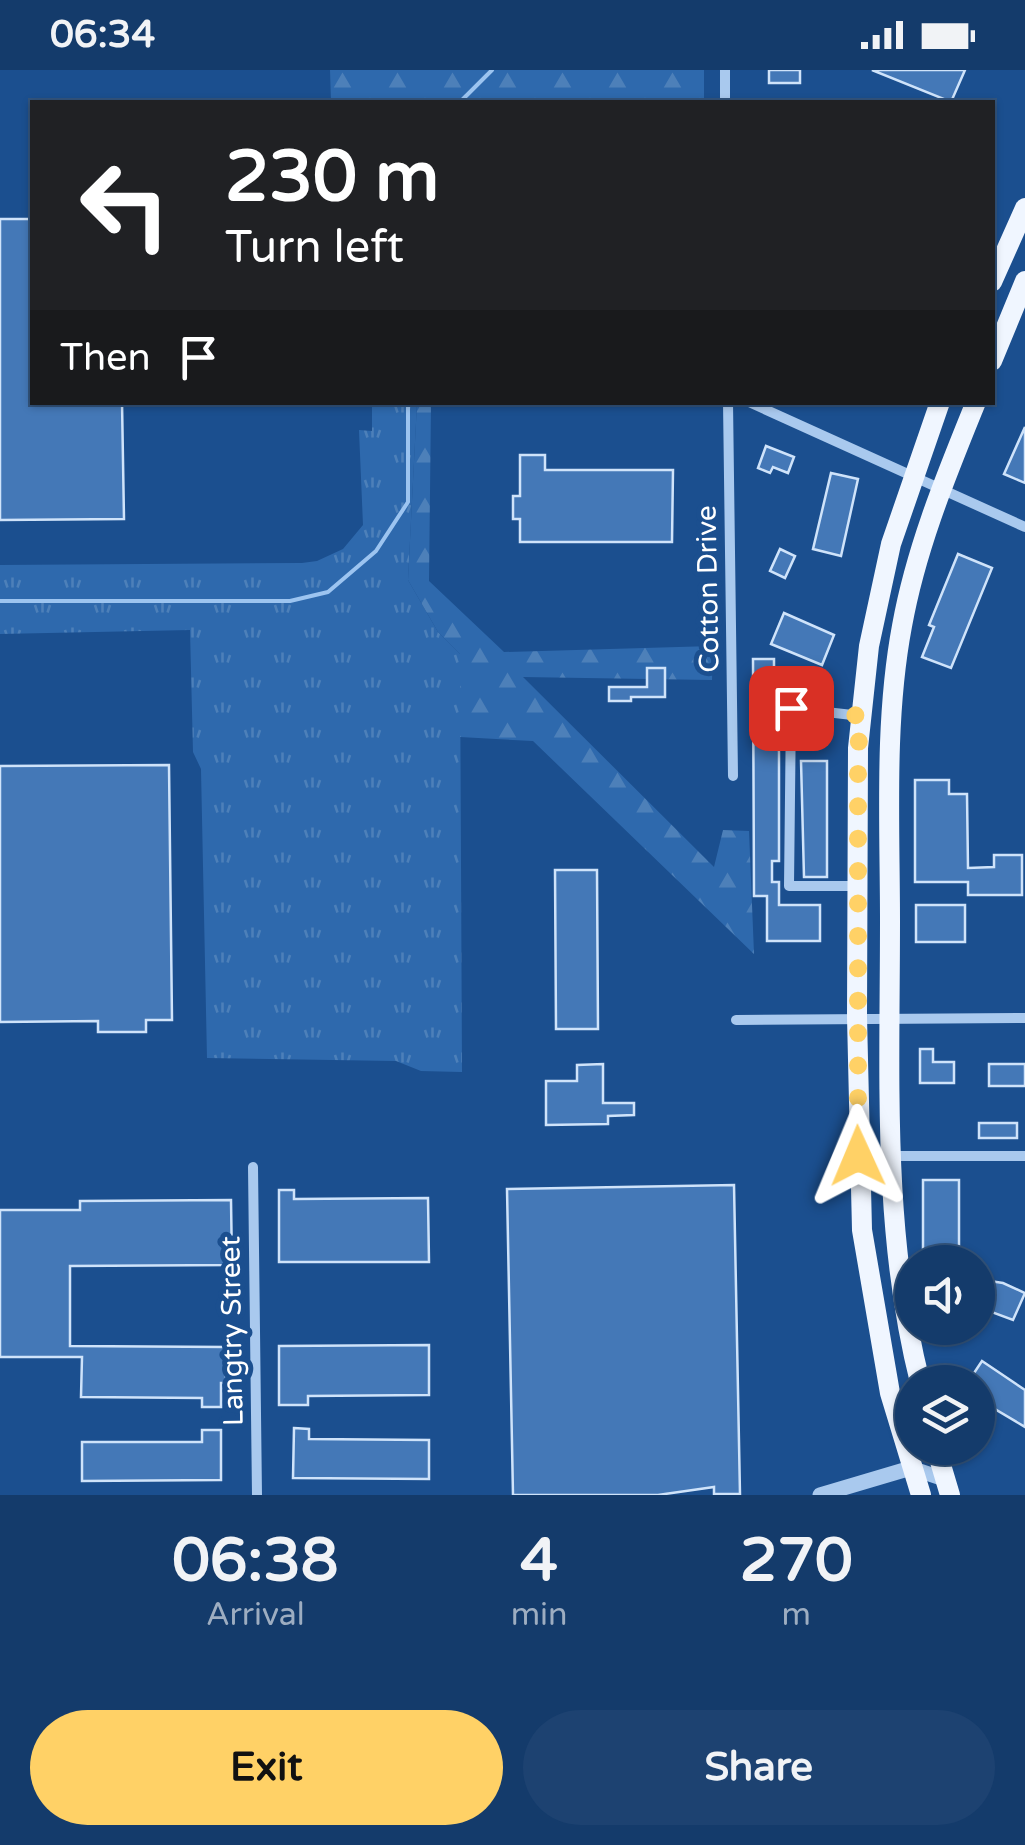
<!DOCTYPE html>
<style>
:root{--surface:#143b6b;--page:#1d4271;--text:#f1f3f6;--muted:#9dadc1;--line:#33557e;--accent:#ffd166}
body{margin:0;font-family:"Varela Round",sans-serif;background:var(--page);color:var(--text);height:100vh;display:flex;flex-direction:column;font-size:38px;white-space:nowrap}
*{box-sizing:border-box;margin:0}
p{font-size:32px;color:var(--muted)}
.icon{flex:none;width:55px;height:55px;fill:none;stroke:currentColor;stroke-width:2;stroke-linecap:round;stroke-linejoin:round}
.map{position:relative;height:1425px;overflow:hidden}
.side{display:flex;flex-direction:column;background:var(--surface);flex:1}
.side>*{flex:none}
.guide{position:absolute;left:30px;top:30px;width:965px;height:305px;border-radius:0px;box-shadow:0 2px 8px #0004,0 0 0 2px var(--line);background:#202124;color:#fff;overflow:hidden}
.controls{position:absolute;left:895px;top:1175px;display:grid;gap:20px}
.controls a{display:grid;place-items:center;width:100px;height:100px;border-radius:50%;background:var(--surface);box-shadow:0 2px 8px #0004,0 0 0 2px var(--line);font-size:50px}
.pin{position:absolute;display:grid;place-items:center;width:85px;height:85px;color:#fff;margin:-42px;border-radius:20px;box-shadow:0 5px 15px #0006}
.me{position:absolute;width:110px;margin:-55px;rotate:359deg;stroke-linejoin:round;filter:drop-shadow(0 0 8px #0008)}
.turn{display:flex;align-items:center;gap:35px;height:210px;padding:0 30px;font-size:45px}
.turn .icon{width:130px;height:130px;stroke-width:2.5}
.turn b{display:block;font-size:70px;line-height:85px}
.then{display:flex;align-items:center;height:95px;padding:0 30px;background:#0003;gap:20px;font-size:38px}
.eta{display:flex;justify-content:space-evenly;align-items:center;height:170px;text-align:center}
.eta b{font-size:60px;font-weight:800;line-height:70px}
.button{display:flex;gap:20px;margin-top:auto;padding:20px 30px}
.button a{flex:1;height:115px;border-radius:60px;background:var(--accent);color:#111;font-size:40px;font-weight:800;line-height:115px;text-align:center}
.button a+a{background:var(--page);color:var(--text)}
.status{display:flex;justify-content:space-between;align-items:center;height:70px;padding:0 50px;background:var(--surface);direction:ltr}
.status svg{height:28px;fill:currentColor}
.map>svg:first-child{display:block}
.grass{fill:url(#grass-tufts)}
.forest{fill:url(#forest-firs)}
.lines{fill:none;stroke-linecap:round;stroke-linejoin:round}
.stream{stroke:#9cc4f0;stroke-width:4}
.building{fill:#4478b7;stroke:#cfe3fa;stroke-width:2.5}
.minor{stroke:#a9c9ee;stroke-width:10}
.tertiary{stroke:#a9c9ee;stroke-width:15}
.primary{stroke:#f0f6ff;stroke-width:20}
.route{stroke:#ffd166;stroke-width:18;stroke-dasharray:0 32.4}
.labels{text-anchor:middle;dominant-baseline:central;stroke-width:10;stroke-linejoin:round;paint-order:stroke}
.street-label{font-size:28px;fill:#fff;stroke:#1b4f8f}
</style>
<div class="status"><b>06:34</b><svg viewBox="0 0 49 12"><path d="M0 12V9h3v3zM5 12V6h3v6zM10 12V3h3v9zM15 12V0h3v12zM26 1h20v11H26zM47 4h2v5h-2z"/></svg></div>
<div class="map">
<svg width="1025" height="1425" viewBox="0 0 1025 1425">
<defs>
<pattern id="grass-tufts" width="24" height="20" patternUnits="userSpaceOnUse" patternTransform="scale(2.5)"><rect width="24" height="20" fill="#2e69ad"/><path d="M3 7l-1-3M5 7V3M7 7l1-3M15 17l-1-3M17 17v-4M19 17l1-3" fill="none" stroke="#4d80b9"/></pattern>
<pattern id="forest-firs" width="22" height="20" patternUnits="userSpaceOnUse" patternTransform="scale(2.5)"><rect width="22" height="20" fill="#2e69ad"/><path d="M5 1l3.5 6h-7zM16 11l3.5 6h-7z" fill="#4d80b9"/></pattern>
</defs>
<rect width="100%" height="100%" fill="#1b4f8f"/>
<polygon class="grass" points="372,333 417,333 408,510 438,562 460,584 462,1002 421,1001 396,991 207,988 201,699 193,682 190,560 0,564 0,495 302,493 317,491 343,479 363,455 359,360 372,361"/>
<g class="forest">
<polygon points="330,0 704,0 704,32 331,32"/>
<polygon points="417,333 431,333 429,511 504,582 713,576 712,610 523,607 714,797 723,760 749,761 754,884 533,671 460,667 460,584 438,562 408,510"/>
</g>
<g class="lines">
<g class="stream">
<polyline points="460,32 492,0"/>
<polyline points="0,531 290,531 328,522 376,481 408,432 408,332"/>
</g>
</g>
<g class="building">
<rect x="769" y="0" width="31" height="13"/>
<polygon points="872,0 965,0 951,32"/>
<polygon points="0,149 32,149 32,332 122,332 124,449 0,450"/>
<polygon points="1025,357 1025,413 1004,404"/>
<polygon points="766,376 794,387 788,403 773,397 770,403 758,398"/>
<polygon points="520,385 545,385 545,400 673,400 672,472 520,472 520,449 513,449 513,426 520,426"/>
<polygon points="831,403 858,409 841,486 813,479"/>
<polygon points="780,479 795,486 785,508 770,501"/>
<polygon points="958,484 992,498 951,598 922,587 934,557 929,555"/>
<polygon points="784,543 834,565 822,595 771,574"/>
<polygon points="753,589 774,589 774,612 779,612 779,623 767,623 767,646 778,646 779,683 779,791 772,791 772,812 779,812 779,835 820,835 820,871 767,871 767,826 754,826"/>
<polygon points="647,598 665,598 665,627 631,627 631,631 609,631 609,617 647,617"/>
<polygon points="801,691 827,691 827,807 804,807"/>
<polygon points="169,695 172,950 146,950 146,962 98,962 98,951 0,952 0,696"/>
<polygon points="915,710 949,710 949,724 967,724 968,798 994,797 994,785 1022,785 1022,825 968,825 968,812 915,812"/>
<polygon points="555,800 597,800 598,959 556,959"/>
<rect x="916" y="835" width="49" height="37"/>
<polygon points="920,979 933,979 933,992 954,992 954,1013 920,1013"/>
<polygon points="603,994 603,1033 634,1033 634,1045 608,1046 608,1054 546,1055 546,1011 577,1011 577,995"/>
<rect x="989" y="994" width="36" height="22"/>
<rect x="979" y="1053" width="38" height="15"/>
<rect x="923" y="1110" width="36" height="76"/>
<polygon points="734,1115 740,1424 714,1424 714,1417 658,1425 513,1425 507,1119"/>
<polygon points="279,1120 294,1120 294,1129 428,1128 429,1192 279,1192"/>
<polygon points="231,1130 232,1195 70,1196 70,1276 226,1277 226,1313 221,1313 221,1337 202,1337 202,1328 81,1327 82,1287 0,1287 0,1140 80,1140 80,1131"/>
<polygon points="983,1210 1003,1213 1025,1223 1013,1250 978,1237"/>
<polygon points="429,1275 429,1325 308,1326 308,1335 279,1335 279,1276"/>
<polygon points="982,1291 1025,1320 1025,1357 978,1329 978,1312 968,1312"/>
<polygon points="294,1358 309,1359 309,1369 429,1370 429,1409 293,1408"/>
<polygon points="202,1360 221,1360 221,1410 82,1411 82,1372 202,1372"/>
</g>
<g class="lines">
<g class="minor">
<polyline points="725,0 725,32"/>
<polyline points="728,332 733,706"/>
<polyline points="749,332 1025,457"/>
<polyline points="858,816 789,816 791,638 861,646"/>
<polyline points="736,950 1025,948"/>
<polyline points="861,1086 1025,1086"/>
<polyline points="253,1097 257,1425"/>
</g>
<polyline class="tertiary" points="820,1425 911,1398 944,1409"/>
<g class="primary">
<polyline points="992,212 1025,138"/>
<polyline points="992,291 1025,211"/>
<path d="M920,1312c-38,-150 -30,-306 -30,-461 0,-97 -6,-199 12,-295 14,-78 44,-150 74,-224"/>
<polyline points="936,1378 950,1425"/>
<polyline points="921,1425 890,1323 862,1160 857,947 858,678 869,576 891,474 940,332"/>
</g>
</g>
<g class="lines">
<polyline class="route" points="791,638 862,646 858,678 858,1086"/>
</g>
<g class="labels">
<g class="street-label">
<text transform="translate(708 519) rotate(-91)">Cotton Drive</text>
<text transform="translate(232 1261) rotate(-91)">Langtry Street</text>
</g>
</g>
</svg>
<div class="controls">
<a><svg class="icon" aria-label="sound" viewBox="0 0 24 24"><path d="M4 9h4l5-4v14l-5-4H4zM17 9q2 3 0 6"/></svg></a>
<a><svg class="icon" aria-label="layers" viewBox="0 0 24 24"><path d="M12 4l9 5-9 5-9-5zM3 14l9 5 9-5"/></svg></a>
</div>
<div class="pin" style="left:791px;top:638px;background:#d93025"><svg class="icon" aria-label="arrive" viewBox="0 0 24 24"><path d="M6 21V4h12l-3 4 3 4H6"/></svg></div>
<svg class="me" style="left:858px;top:1086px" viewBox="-20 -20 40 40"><path d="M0-17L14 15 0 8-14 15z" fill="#ffd166" stroke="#fff" stroke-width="4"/></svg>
<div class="guide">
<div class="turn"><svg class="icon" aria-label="left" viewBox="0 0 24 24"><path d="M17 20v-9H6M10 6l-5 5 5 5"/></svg><div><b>230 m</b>Turn left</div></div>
<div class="then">Then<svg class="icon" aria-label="arrive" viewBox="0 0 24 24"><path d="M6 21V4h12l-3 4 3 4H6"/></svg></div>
</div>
</div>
<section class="side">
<div class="eta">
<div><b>06:38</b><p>Arrival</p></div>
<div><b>4</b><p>min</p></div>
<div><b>270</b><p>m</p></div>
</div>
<div class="button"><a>Exit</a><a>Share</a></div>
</section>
